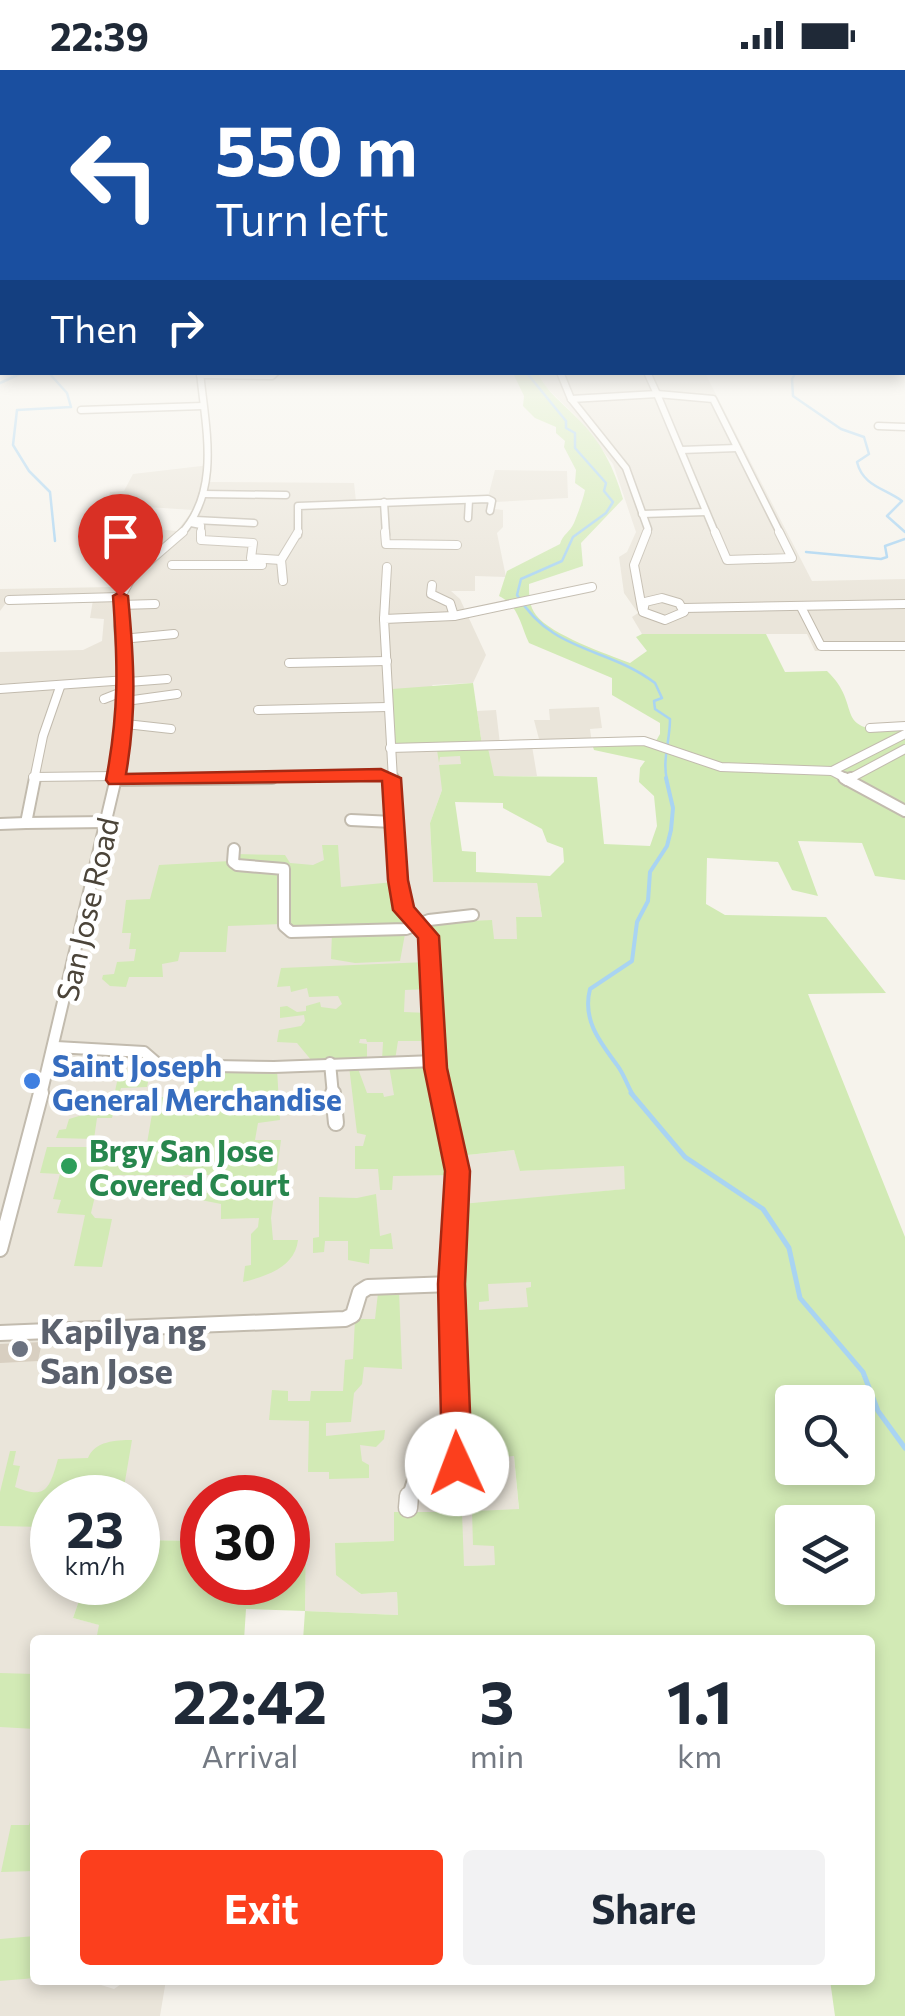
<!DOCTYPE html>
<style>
:root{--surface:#fff;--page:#f2f2f3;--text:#1f2937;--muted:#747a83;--accent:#fc3f1d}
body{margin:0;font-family:Commissioner,sans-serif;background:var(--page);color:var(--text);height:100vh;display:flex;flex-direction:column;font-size:38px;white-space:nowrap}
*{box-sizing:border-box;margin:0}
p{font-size:32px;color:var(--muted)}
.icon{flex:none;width:55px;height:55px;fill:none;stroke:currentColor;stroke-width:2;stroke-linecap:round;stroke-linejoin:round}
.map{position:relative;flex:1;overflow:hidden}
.details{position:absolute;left:30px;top:1565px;width:845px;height:350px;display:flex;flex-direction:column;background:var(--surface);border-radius:10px;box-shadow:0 5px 15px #0003}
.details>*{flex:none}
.top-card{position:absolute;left:0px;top:0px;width:905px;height:305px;box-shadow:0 5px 15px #0003;background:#1a4fa0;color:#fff;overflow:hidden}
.tools{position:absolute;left:775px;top:1315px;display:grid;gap:20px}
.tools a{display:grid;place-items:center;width:100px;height:100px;border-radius:10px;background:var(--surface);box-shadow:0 5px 15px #0003;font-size:50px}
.speed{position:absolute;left:30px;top:1405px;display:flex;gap:20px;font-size:50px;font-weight:700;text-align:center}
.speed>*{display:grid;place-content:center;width:130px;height:130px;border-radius:50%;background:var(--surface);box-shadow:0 5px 15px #0003;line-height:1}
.speed small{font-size:25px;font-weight:400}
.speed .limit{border:15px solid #d22;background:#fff;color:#111}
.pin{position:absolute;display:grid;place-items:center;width:85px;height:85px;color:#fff;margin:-102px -42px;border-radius:50% 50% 50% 0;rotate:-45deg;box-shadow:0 0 10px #0007}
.pin .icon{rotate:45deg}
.me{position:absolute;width:110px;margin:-55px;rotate:358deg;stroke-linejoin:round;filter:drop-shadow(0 0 8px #0008)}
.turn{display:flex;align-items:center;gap:35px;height:210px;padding:0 50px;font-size:45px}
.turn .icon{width:130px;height:130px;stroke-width:2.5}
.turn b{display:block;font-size:70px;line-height:85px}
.then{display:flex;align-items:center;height:95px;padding:0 50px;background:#0003;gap:20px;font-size:38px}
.eta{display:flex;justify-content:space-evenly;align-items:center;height:170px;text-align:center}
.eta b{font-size:60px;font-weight:700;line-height:70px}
.primary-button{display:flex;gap:20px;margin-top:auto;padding:20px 50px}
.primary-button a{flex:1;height:115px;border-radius:10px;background:var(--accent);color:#fff;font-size:40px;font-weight:700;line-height:115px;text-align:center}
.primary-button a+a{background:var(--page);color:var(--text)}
.status{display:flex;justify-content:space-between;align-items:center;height:70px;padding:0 50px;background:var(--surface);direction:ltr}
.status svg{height:28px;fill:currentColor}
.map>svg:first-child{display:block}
.residential{fill:#eae5da}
.green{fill:#d2eab5;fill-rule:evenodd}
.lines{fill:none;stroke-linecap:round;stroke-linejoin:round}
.stream-far2{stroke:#a9d4f2;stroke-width:2.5}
.stream-far1{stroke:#a9d4f2;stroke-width:4}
.stream{stroke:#a9d4f2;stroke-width:5}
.building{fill:#d8cfc1}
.minor-far4-casing{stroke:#c2bbae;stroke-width:9}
.minor-far3-casing{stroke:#c2bbae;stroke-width:10}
.minor-far2-casing{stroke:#c2bbae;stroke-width:14}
.minor-far1-casing{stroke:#c2bbae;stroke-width:18}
.minor-casing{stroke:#c2bbae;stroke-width:21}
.minor-far4{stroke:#fff;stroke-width:6}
.minor-far3{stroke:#fff;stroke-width:8}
.minor-far2{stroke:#fff;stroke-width:10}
.minor-far1{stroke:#fff;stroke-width:14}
.minor{stroke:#fff;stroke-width:18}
.route{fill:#fc3f1d;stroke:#a42913;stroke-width:2.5}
.shop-dot{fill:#3f7fe0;stroke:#fff;stroke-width:4}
.leisure-dot{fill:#2e9e5b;stroke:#fff;stroke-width:4}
.worship-dot{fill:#6b7280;stroke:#fff;stroke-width:4}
.labels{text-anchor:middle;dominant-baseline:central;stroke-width:9;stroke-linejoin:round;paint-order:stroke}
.street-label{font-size:30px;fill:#4b4439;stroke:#fff}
.shop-label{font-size:30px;font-weight:bold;fill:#366cbe;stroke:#fff;text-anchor:start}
.leisure-label{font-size:30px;font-weight:bold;fill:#27864d;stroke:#fff;text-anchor:start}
.near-worship-label{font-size:35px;font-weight:bold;fill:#5b616d;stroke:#fff;text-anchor:start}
</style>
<div class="status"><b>22:39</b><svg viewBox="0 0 49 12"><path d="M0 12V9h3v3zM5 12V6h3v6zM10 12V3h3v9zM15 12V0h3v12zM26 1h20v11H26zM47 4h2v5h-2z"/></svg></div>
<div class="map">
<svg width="905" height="1946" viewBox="0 0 905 1946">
<rect width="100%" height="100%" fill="#f6f3ec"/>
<g class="residential">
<polygon points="538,303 705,303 812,511 905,509 905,579 815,581 807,564 642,564 632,547 638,543 624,523 619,487 627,482 636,462 613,394 575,345 546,317"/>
<polygon points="210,395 210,412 354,413 356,431 488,427 495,400 567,401 568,428 495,432 494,439 503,440 503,457 497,463 506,507 475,506 475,521 451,521 460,529 486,585 473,613 432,615 482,675 477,641 496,640 500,674 539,669 534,650 550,650 549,639 599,637 602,658 590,659 592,674 532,676 537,706 493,706 488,679 470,694 442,720 430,753 433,812 537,813 542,847 516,848 518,869 493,869 492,851 458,1086 514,1080 521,1101 624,1095 626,1119 473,1134 572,1209 593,1322 514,1386 519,1440 472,1441 495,1476 496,1495 464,1496 394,1442 395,1471 336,1473 360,1524 397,1522 398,1545 305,1541 306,1474 288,1473 288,1428 202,1428 202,1471 138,1470 138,1428 52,1428 52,1512 85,1513 73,1548 100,1555 96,1570 35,1570 35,1728 29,1755 1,1801 35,1801 35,1868 28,1908 88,1911 114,1919 127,1910 166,1910 160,1946 0,1946 0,582 83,580 102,571 104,549 90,548 93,530 6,533 0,541 0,519 113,517 124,465 134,466 132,474 144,477 155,466 150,464 155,459 177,461 193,440 132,436 131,452 127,457 113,458 106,456 110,422 124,421 133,404"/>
</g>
<g class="green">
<path d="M513,303h25c8,19 26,31 40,46 23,22 36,49 45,80l-42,44 2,23 -54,18c0,11 0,22 7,31 15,20 71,39 94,48l17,-12 -11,-14 6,-3h124l19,38 42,-1c39,37 0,62 78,59v150l-30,-4 -13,-33 -64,-2 20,55 -26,-6 -14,-28 -71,-4 -1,46 19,11 101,2 60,76 -78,1 97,243v779h-70l-5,-36h40v-340h-567l2,-29 -59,-2 -2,31h-148l3,-15 -26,-7 12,-35 53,-1v-42l64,1v41h86v-39l18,1 -1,67 93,4 -1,-23 -36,2 -25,-19 -1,-32 59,-2v-29h68l2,54 31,-1 -1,-19 -21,-1 -1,-34 47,-2 -5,-53 -53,5 -6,-166 7,-91 163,-15 -1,-23 -104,5 -6,-21 -56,6 -20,-96 -12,-137 66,-3 2,19h23l-1,-22h26l-5,-34 -104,-1 -3,-59 12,-33 -3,-25 22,-1 -1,-8 -20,1 -1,6 -2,-13 51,-2 6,28 103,1 7,67 46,2 7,-20 -3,-30 -15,-14 1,-14 5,-7 -51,-11 -2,-6 61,2 7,-12v-11l-48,-28v-17l-83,-35c-9,-19 -10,-37 -30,-47l8,-25 53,-27c3,-10 10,-12 14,-21 4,-10 9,-23 11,-33l-10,-7 1,-13 -12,-23 1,-6 -9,-8v-6l-21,-9 -12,-12 1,-10zM455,732l48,1v5l39,21 5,13 16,6 1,14 -14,14 -74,-4v-20l-14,-1zM531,1212v5l-5,1 2,19 -49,3v-8l10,-1 -1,-17zM792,1332h66v66h-66zM792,1452h66v66h-66z"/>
<polygon points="473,613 482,675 394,674 392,619"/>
<polygon points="322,775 338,775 341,817 394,812 412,851 410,856 289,859 287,800 237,794 235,784 285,785 290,793 313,795 324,790"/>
<polygon points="230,791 282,801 282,854 228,856 226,882 180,882 178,891 162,894 163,907 129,907 126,917 110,916 102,909 103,905 114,904 117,892 134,891 136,879 129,879 131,863 122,863 126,830 150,829 159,795"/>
<polygon points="418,858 425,863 405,864 400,891 355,893 331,889 332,862"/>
<polygon points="427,892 428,919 405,920 404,942 428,943 429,971 398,971 395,990 382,990 383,972 367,972 366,969 360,969 359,973 367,974 367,990 312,991 297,973 277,972 279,960 301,956 305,951 304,945 280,948 280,937 287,936 297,942 306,941 306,936 320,932 321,937 336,939 342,934 338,926 309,927 307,918 291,922 290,916 277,917 281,898"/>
<polygon points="431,995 452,1105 393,1106 392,1120 380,1120 378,1099 355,1099 355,1076 363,1076 366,1065 357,1063 349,996 357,996 367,1023 383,1023 384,1027 394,1025 389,996"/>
<polygon points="151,998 147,1017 121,1018 112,1048 97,1048 94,1069 56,1068 59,1060 66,1059 69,1049 89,1043 94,1031 113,1031 118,1007 124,1001"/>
<path d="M195,998l82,1 3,51 -22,3 -3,17h26l-10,78 2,22h25c-3,27 -31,36 -55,42l2,-16 6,-1v-31l7,-7 1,-9 -38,1v-15l-30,-6 1,-5h25l3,-18h-110l-6,21h-9l-4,17 4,5 17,1 -10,48 -28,-1 11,-51 -28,-2 4,-13 -8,-1 7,-25 -20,-1 7,-26h54l2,-4h12l-1,6c8,1 20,9 32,0l6,-35 -7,-1 1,-8 12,-8 33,1z"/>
<polygon points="376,1124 380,1166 391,1163 393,1179 370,1179 369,1194 348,1190 348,1171 325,1171 324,1182 313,1183 313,1168 319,1167 319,1127 357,1128"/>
<polygon points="399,1220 402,1299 364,1297 362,1314 354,1323 351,1352 326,1353 326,1366 385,1360 384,1369 376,1377 360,1375 362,1391 369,1395 369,1408 329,1409 329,1402 308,1402 309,1351 269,1350 272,1320 288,1321 288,1331 310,1331 311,1321 343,1321 345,1290 353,1289 355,1249 375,1249 378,1223"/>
<path d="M132,1370l-8,47 -25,-1 -3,11 -44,1 -9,29 -43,-1v-34l10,-41h6l-3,14 7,1 -5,21c30,12 34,4 43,-28l30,-1c7,-17 28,-18 44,-18z"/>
<polygon points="0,1603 35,1604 35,1659 0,1657"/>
<polygon points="35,1728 35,1801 1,1802 11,1755 29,1755"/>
<polygon points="35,1866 35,1908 0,1911 0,1869"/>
</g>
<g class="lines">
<g class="stream-far2">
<polyline points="48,302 67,323 71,337 17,340 13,375 29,401 50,422 55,471"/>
<path d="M526,302l40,49v7l9,5v15l31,35 -2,8 9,11 -7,11 -33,24 -11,24 -41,18 -4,16c36,59 89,51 138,88l7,15 -8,3 1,8 15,10c0,22 -8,41 -3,61"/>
<path d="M796,302l-4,7 1,17 48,33 23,8 5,17 -12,8c6,24 27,26 45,39l-15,15 18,16"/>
<polyline points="0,313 24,302"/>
<polyline points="806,482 881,489 887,487 885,476 905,469"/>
</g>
<path class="stream-far1" d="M633,1025c-6,-10 -9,-21 -16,-30 -17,-23 -35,-45 -27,-76l42,-28 5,-39 11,-21 2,-29 17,-26 4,-16 2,-22 -7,-30"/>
<polyline class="stream" points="631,1023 685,1087 763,1139 789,1178 800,1228 863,1302 878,1341 905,1378"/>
</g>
<polygon class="building" points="42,1272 38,1291 0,1293 0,1274"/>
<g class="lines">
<defs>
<g id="minor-far4">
<polyline points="560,302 571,329 626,398 648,459 646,465"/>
<polyline points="647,302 657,324"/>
<polyline points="200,305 272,306 276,302"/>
<polyline points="657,324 716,465"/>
<polyline points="657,324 713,329 781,465"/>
<polyline points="571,329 657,324"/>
<polyline points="81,340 203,336"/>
<polyline points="878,356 905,357"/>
<polyline points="681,380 737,378"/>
<polyline points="203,424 286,425"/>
<polyline points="384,432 386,465"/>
<polyline points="642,444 706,442"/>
<polyline points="468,448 469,430"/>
<polyline points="195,450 254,453"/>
<polyline points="191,453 201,455 201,465"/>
<path d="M180,465c42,-44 25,-109 20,-163"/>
<polyline points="298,465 298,436 488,429 492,431 490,441"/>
</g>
<g id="minor-far3">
<polyline points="201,462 201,470 253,473 251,488 281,490"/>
<polyline points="385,462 386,474 457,475"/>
<polyline points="715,462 727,490 792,488 779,462"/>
<polyline points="172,495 262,495"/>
<polyline points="283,511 281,490 298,462"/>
<polyline points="432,515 431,524 450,533 454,546"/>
<polygon points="662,528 679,533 684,542 665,550 643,542 645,532"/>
<polyline points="9,530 120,527"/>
<polyline points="120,535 155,534"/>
<polyline points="801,537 821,576 905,576"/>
<polyline points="684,538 905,534"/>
<polyline points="642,539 634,495 647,462"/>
<polyline points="384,549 387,497"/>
<polyline points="122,569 174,564"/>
<polyline points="289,593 387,591"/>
<polyline points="128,612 167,609"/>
<polyline points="0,619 127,610"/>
<polyline points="104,629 127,620"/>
<polyline points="126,631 177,624"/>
<polyline points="258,640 387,637"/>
<polyline points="126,654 171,659"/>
<polyline points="870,658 905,656"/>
<polyline points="390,678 644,671 721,697 832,701 849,710"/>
<polyline points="832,701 905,664"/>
<polyline points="33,707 116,706"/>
<polyline points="34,710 43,666 60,617"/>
<polyline points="115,710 126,640 118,556 120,528 133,505 183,462"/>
<polyline points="116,710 389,706"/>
<polyline points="393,710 384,549 454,546 592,517"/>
<polyline points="847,710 905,679"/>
</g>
<g id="minor-far2">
<polyline points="35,708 26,753 106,752"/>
<polyline points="393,708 398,810 404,840 429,865 435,998 441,1025"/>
<polyline points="844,708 905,741"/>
<polyline points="116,710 272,708"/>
<polyline points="847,710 851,708"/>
<polyline points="351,750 393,752"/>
<polyline points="0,754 26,753"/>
<polyline points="234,779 233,792 237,795 284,799 284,856 291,862 406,859 429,850 473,845"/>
<polyline points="56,977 144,982 159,995 274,997 435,991"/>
<polyline points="330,993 333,1025"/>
<polyline points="41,1025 116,708"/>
</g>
<g id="minor-far1">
<polyline points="333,1023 336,1053"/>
<polyline points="0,1179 41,1023"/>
<polyline points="0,1263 345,1249 353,1245 360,1222 368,1217 452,1214"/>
<polyline points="409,1429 416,1407 451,1401 457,1394 452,1214 459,1112 440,1023"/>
</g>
<polyline id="minor" points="408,1438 409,1426"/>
</defs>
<use href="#minor-far4" class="minor-far4-casing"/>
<use href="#minor-far3" class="minor-far3-casing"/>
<use href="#minor-far2" class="minor-far2-casing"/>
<use href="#minor-far1" class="minor-far1-casing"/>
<use href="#minor" class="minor-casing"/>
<use href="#minor-far4" class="minor-far4"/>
<use href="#minor-far3" class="minor-far3"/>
<use href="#minor-far2" class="minor-far2"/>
<use href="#minor-far1" class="minor-far1"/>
<use href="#minor" class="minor"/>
</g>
<linearGradient id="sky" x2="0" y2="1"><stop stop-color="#8fc1ec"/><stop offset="0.5" stop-color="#fbfaf6"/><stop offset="1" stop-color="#fbfaf6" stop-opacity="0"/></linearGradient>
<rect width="905" height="545" fill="url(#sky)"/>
<path class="route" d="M120,522l8,4c6,64 9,115 -2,178l255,-5 20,9 7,102 6,27 25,29 8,132 23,103 -5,113 7,180 -5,10 -10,5 -11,-5 -4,-10 -4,-180 7,-113 -21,-103 -6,-130 -25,-28 -5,-30 -6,-99 -273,3 -3,-4c13,-68 12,-115 7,-184z"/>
<circle class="shop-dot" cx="32" cy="1011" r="10"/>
<circle class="leisure-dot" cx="69" cy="1096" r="10"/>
<circle class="worship-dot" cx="20" cy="1279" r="10"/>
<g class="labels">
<g class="street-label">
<text transform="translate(86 839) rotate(-77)">San Jose Road</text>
</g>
<g class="shop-label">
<text x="52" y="994">Saint Joseph<tspan x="52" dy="34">General Merchandise</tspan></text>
</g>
<g class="leisure-label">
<text x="89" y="1079">Brgy San Jose<tspan x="89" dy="34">Covered Court</tspan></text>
</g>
<g class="near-worship-label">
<text x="40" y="1259">Kapilya ng<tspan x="40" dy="40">San Jose</tspan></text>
</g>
</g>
</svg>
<div class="tools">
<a><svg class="icon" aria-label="search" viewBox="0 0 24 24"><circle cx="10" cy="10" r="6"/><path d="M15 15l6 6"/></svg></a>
<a><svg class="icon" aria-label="layers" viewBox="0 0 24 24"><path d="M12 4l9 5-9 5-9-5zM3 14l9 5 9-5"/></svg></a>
</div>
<div class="speed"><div>23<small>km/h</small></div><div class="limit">30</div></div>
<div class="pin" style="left:120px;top:526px;background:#d93025"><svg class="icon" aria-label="arrive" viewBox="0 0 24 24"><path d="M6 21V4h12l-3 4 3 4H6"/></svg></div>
<svg class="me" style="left:457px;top:1394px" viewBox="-20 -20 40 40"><circle r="19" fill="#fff"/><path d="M0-13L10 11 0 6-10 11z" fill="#fc3f1d"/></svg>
<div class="top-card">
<div class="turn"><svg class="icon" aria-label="left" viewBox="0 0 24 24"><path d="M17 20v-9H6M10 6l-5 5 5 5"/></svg><div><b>550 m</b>Turn left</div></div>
<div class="then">Then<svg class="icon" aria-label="right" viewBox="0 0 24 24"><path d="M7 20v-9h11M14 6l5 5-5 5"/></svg></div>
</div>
<section class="details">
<div class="eta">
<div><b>22:42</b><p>Arrival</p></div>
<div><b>3</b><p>min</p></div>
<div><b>1.1</b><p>km</p></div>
</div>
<div class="primary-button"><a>Exit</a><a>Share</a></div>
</section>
</div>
